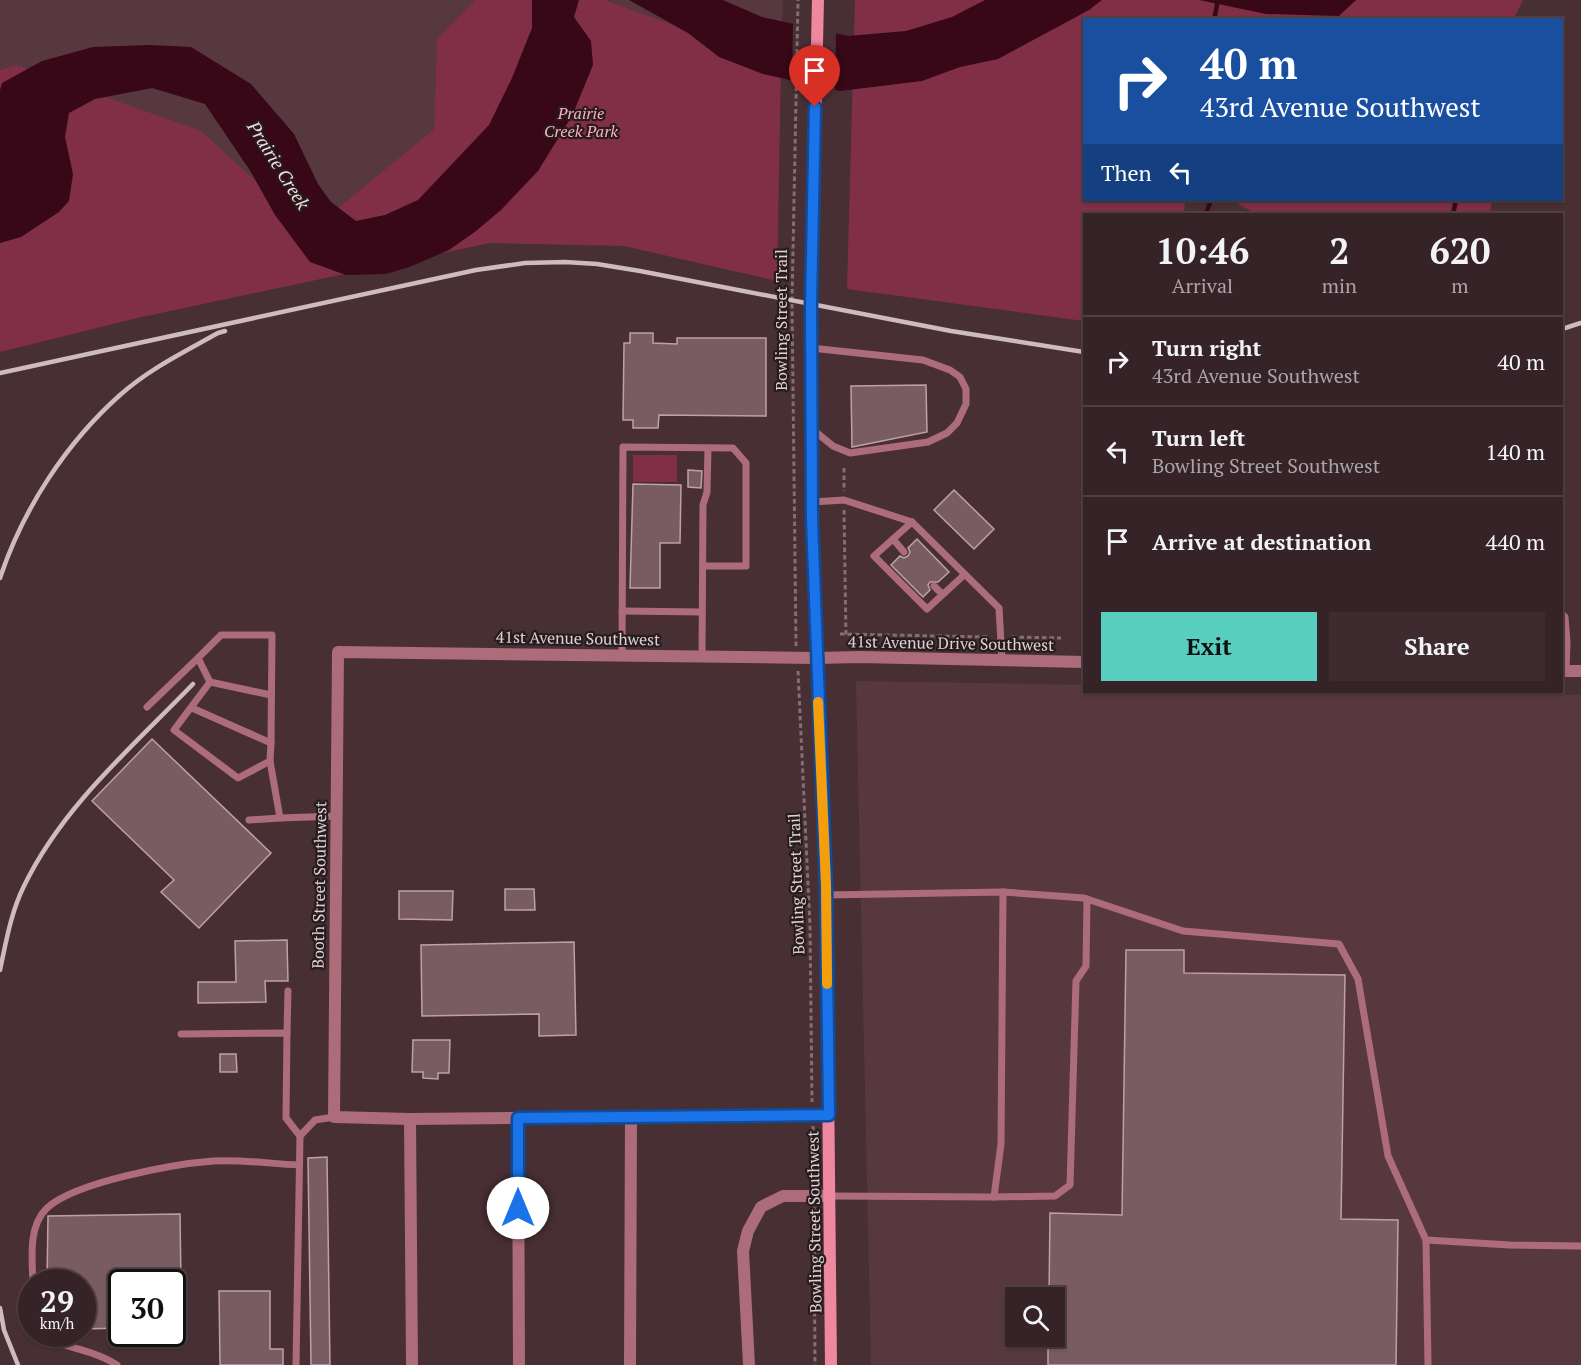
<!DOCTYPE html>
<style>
:root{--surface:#362327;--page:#3d2b2f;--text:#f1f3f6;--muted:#aaa4a7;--line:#504044;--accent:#58cec0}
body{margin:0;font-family:"PT Serif",serif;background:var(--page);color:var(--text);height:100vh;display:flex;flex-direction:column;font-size:22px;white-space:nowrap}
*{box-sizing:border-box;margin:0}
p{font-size:20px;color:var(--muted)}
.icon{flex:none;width:33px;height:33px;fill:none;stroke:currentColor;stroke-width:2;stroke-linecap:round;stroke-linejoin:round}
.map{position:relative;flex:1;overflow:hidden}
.details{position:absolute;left:1083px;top:213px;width:480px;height:480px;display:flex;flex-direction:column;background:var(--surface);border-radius:0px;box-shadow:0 2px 4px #0004,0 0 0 2px var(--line)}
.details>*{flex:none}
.guide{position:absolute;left:1083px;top:18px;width:480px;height:183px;border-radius:0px;box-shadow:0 2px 4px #0004,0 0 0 2px var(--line);background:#1a4fa0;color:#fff;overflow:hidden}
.fabs{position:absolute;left:1005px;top:1287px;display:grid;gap:12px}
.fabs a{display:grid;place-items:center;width:60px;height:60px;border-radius:0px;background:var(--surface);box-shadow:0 2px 4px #0004,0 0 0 2px var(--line);font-size:30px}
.speed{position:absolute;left:18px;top:1269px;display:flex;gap:12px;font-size:30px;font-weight:700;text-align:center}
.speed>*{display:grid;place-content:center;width:78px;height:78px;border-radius:50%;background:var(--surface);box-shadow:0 2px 4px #0004,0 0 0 2px var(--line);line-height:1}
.speed small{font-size:15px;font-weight:400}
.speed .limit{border:3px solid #111;border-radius:9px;background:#fff;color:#111}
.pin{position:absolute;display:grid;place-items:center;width:51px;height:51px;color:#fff;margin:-62px -26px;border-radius:50% 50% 50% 0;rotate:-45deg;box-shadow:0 0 6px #0007}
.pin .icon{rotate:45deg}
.me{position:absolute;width:66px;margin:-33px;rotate:0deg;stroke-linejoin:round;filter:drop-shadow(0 0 4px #0008)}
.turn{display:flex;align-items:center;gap:21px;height:126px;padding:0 18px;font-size:27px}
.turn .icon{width:78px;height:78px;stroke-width:2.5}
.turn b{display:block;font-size:42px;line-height:51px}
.then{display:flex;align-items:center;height:57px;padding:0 18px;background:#0003;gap:12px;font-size:22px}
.eta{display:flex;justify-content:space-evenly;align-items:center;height:102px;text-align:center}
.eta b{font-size:36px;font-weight:700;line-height:42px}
.cta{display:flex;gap:12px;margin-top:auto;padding:12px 18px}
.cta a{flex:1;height:69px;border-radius:0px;background:var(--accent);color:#111;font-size:24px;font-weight:700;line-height:69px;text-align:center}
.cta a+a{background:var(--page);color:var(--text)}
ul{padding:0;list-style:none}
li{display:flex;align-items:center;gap:18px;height:90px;padding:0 18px;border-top:2px solid var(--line)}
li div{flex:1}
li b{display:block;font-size:22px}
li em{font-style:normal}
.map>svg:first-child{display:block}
.built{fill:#58383f;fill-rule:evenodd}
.green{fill:#802f47}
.water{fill:#380718}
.pier{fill:#482f34}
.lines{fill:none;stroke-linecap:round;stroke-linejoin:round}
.stream{stroke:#380718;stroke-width:4.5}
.building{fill:#785c62;stroke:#bfa0a6;stroke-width:1.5}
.path{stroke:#846e72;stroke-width:3;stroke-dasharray:4.5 3;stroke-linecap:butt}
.service{stroke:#ad6c7a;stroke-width:7}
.minor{stroke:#ad6c7a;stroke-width:12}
.tertiary{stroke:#ad6c7a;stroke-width:12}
.secondary{stroke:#ee87a0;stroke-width:12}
.rail{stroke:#cdbbbf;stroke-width:4.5}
.route-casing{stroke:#114b97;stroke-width:15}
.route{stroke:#1a73e8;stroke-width:10}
.slow{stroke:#f59e0b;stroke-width:10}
.labels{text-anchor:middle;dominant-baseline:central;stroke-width:4.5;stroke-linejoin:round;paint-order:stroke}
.park-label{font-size:16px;font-style:italic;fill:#feaebf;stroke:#261b1d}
.street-label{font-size:16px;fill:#e1d1d4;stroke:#261b1d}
.water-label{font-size:18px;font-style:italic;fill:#f4d8de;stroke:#261b1d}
</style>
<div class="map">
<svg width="1581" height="1365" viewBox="0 0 1581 1365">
<rect width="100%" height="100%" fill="#482f34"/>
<g class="built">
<polygon points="0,0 475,0 437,39 434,129 310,231 17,65 0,70"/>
<polygon points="605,0 783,0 781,64"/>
<path d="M856,681l228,4v7h327l170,3v670h-710zM1016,1298h38v38h-38z"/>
</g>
<g class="green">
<polygon points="475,0 605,0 781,64 777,281 624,246 490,243 137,318 0,352 0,70 16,65 201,131 310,231 434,129 437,39"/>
<polygon points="855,0 1523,0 1513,20 1084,20 1084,200 1185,200 1184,214 1084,214 1084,321 847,289"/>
<polygon points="1232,200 1492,200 1490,214 1256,214"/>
<rect x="633" y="455" width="44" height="27"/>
</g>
<g class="water">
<polygon points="532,0 579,0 574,17 591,41 593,65 572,116 538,171 501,210 476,231 449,250 412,266 386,274 346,275 310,262 275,215 251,172 205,104 152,88 95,99 69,113 65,137 73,174 69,201 59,212 21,237 0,243 0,90 2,83 42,61 93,47 150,45 191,47 251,84 294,134 318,184 331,202 356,221 385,215 418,200 489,125 512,78 532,28"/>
<polygon points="629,0 723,0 762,17 848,36 906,31 952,17 985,0 1102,0 1089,10 998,59 960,67 922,81 840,91 763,74 719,57 688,33"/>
<polygon points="1199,0 1356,0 1339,16 1266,14"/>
</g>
<polygon class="pier" points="793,21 836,31 835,93 792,83"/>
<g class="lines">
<g class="stream">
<polyline points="1214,20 1218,0"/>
<polyline points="1206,214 1211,200"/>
<polyline points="1453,214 1456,200"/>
</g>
</g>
<g class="building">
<polygon points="630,333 653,333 653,343 677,344 677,338 766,338 766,416 659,415 658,428 633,428 633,420 623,420 624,343 630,343"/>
<polygon points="926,385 927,432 852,447 851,386"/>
<polygon points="688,470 702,471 701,488 688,487"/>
<polygon points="633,484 681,485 680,543 660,543 660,588 630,588"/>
<polygon points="954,490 994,529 974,549 934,510"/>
<polygon points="917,539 949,572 938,582 930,582 928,585 930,590 923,597 891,565 900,556 904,558 908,556 910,552 908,548"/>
<polygon points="152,739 271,853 199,928 161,892 174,880 92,801"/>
<polygon points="505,889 534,889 535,910 505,910"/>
<polygon points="399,891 453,891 452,920 399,919"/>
<polygon points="287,940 288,981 265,981 266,1002 198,1003 198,982 236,982 235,941"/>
<polygon points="574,942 576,1035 539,1036 539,1014 422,1016 421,945"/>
<polygon points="1126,950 1184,950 1184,973 1345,975 1341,1219 1398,1220 1396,1365 1048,1365 1048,1336 1054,1336 1054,1298 1049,1298 1050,1213 1122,1215"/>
<polygon points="413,1040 450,1040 449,1073 438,1073 438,1079 423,1078 423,1072 412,1072"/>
<polygon points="220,1054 236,1054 237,1072 220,1072"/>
<polygon points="327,1157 330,1365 311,1365 308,1158"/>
<polygon points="180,1214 181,1282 122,1282 122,1328 82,1329 82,1282 47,1282 48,1216"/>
<polygon points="219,1291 270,1291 270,1349 283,1349 283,1365 220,1365"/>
</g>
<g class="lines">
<g class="path">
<polyline points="844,468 844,491"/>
<polyline points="844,510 846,637"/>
<polyline points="840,634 990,637"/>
<polyline points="1012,637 1061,638"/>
<polyline points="796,646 792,302 798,0"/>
<polyline points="798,671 810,926 812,1102"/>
<polyline points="813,1126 813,1183"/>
<polyline points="814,1207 815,1365"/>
</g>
<g class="service">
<polyline points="811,348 923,360 950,370 960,377 966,389 966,404 957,423 947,433 928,442 850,453 833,446 812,429"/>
<polyline points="812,502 844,500 912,522 999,608 1002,660"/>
<polyline points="912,522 874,556 927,609 964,575"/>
<polyline points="893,539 904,552"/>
<polyline points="934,586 942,594"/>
<polyline points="622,611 702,612"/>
<polyline points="1562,614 1565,617 1567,642 1566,671"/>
<polyline points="622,655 623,447 733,448 746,463 746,566 703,566"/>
<polyline points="702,657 703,505 707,492 708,448"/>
<polyline points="210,682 174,730 238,778 270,761 271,743 272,635 221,635 198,658 210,682 271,695"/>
<polyline points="147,707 198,658"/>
<polyline points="192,708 271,743"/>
<polyline points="270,761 280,818 337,816"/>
<polyline points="249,820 280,818"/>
<polyline points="1003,892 1084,898 1183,931 1339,944 1358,979 1388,1156 1426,1240 1510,1245 1581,1246"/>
<polyline points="826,895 1003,892 1001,1144 994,1197 830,1196"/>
<polyline points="287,1033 288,991"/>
<polyline points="181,1034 287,1033 286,1118 300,1136"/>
<polyline points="994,1197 1055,1196 1070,1185 1076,981 1086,966 1087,899"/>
<polyline points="1426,1240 1428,1365"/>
<path d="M33,1282c-1,-23 -5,-56 14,-74 28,-26 127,-44 166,-47 28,-2 58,3 86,4"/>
<path d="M41,1334l1,3c25,11 52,13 75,28"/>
<polyline points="296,1365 300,1136 315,1120 334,1117"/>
</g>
<g class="minor">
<polyline points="816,658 338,652 334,1117 410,1119 829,1115"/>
<polyline points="518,1118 519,1365"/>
<polyline points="410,1119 412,1365"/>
<polyline points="630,1365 631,1117"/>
<polyline points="749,1365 743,1251 748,1231 761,1207 783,1196 830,1196"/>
</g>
<g class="tertiary">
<polyline points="816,658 860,657 1084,662"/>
<polyline points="1562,671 1581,671"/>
</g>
<polyline class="secondary" points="818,0 811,305 812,502 826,885 831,1365"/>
<g class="rail">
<polyline points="1562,329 1581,323"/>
<polyline points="0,373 476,270 525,263 565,262 597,264 640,271 951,331 1084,352"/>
<path d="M0,578c23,-69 66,-135 120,-183 29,-26 64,-43 98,-62l7,-2"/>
<path d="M0,970c6,-28 11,-58 24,-84 38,-79 108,-139 169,-202"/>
<polyline points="0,1308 4,1330 18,1365"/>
</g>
</g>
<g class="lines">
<defs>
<polyline id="route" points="518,1208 518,1118 829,1115 826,885 812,520 811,305 815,107"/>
</defs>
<use href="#route" class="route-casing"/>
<use href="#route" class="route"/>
<polyline class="slow" points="818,702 826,885 827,984"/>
</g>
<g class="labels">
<g class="park-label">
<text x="581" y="113">Prairie<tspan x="581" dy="18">Creek Park</tspan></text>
</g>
<g class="street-label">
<text transform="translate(781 320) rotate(-90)">Bowling Street Trail</text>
<text transform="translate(578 638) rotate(1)">41st Avenue Southwest</text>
<text transform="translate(951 643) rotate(1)">41st Avenue Drive Southwest</text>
<text transform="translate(796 884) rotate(-92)">Bowling Street Trail</text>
<text transform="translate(319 885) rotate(-89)">Booth Street Southwest</text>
<text transform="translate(814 1222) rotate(-91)">Bowling Street Southwest</text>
</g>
<g class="water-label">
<text transform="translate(279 165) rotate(58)">Prairie Creek</text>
</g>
</g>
</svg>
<div class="fabs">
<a><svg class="icon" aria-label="search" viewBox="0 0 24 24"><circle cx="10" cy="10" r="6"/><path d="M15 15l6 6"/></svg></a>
</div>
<div class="speed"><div>29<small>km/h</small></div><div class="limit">30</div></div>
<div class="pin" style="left:815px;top:107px;background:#d93025"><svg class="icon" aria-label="arrive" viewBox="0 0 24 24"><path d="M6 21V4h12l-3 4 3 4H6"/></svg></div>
<svg class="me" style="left:518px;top:1208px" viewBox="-20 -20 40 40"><circle r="19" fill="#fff"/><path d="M0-13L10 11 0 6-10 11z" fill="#1a73e8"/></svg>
<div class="guide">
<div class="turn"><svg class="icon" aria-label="right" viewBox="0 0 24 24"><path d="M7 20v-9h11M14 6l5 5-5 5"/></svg><div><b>40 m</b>43rd Avenue Southwest</div></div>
<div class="then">Then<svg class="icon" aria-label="left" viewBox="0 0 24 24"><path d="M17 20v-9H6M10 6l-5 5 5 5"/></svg></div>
</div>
<section class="details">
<div class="eta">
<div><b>10:46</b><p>Arrival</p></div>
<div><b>2</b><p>min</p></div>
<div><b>620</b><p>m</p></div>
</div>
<ul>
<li><svg class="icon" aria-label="right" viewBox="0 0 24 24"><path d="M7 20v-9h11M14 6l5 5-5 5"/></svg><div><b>Turn right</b><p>43rd Avenue Southwest</p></div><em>40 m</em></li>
<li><svg class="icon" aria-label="left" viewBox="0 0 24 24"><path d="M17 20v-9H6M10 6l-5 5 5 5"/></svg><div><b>Turn left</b><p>Bowling Street Southwest</p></div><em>140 m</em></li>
<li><svg class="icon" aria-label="arrive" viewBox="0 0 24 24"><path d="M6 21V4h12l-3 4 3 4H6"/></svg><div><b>Arrive at destination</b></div><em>440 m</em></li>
</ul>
<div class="cta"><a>Exit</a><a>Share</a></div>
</section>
</div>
